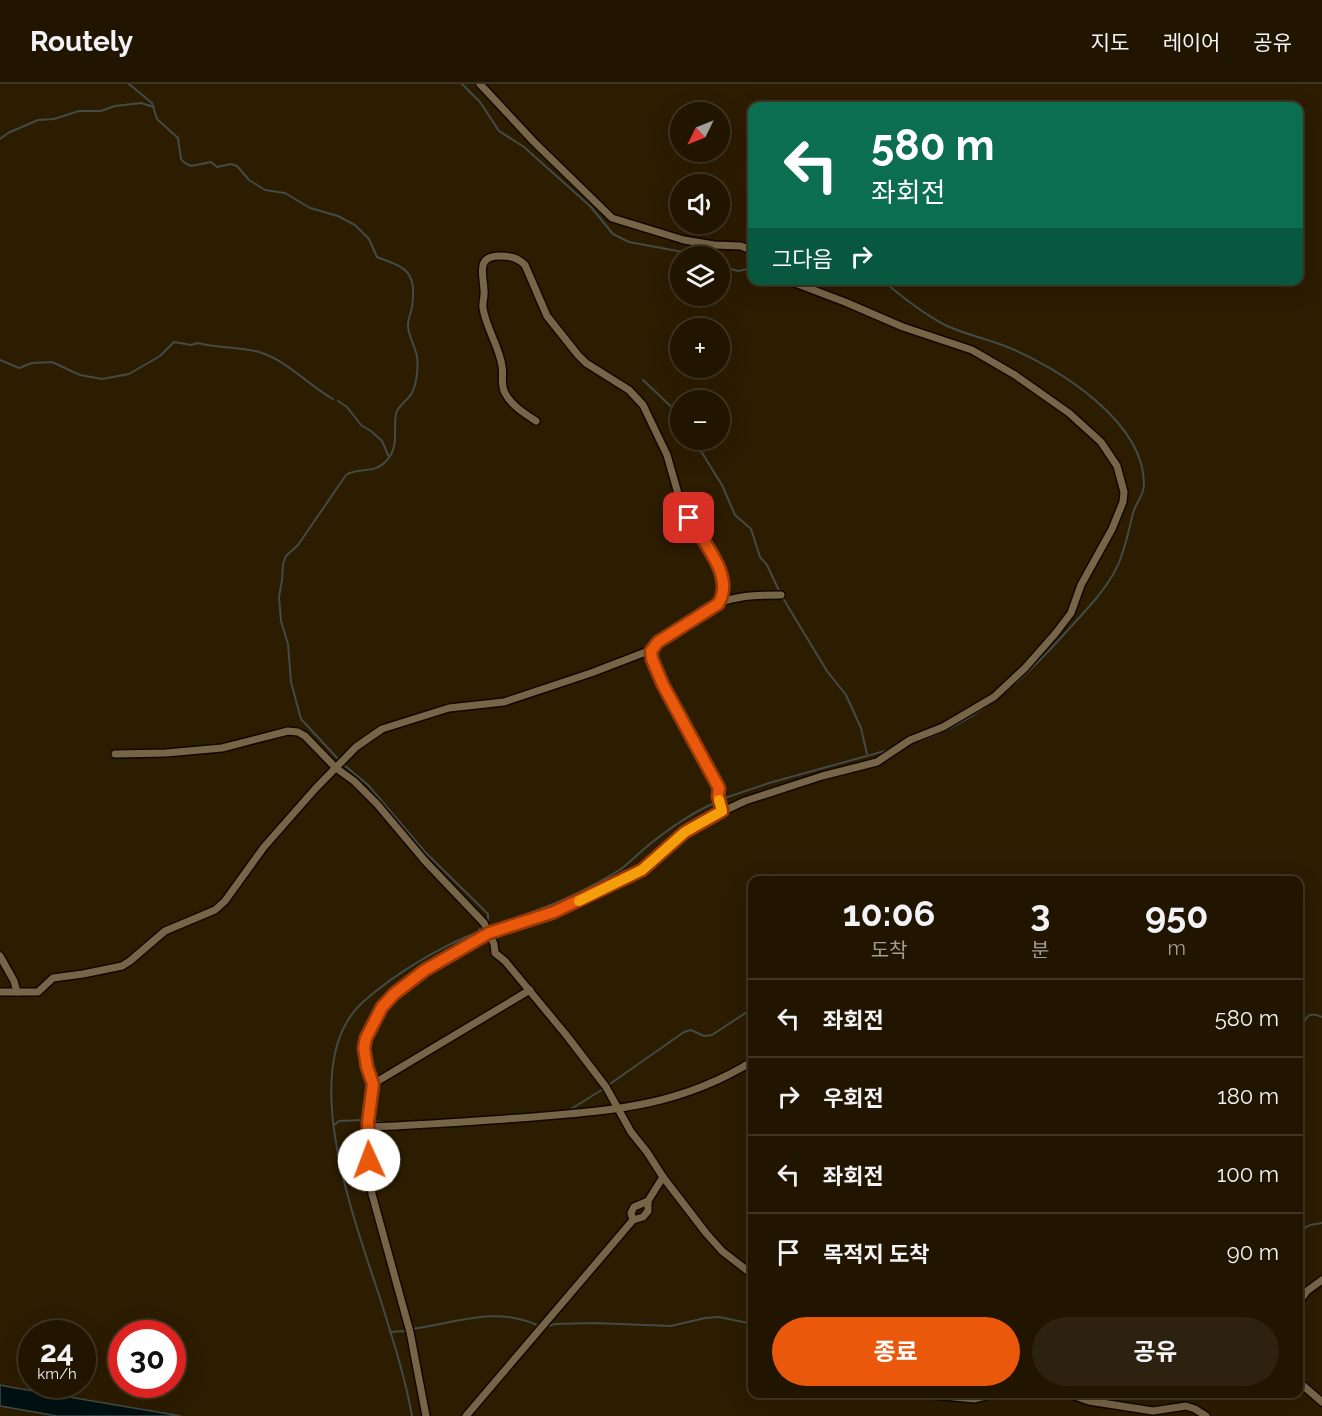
<!DOCTYPE html>
<html lang="ko">
<meta charset="utf-8">
<style>
:root{--surface:#211500;--page:#2d220f;--text:#f1f3f6;--muted:#a29f99;--line:#3e3422;--accent:#ea580c}
body{margin:0;font-family:Raleway,"Noto Sans KR",sans-serif;background:var(--page);color:var(--text);height:100vh;display:flex;flex-direction:column;font-size:22px;white-space:nowrap}
*{box-sizing:border-box;margin:0}
p{font-size:20px;color:var(--muted)}
.icon{flex:none;width:33px;height:33px;fill:none;stroke:currentColor;stroke-width:2;stroke-linecap:round;stroke-linejoin:round}
.map{position:relative;flex:1;overflow:hidden}
.side{position:absolute;left:748px;top:792px;width:555px;height:522px;display:flex;flex-direction:column;background:var(--surface);border-radius:12px;box-shadow:0 6px 24px #0002,0 0 0 2px var(--line)}
.side>*{flex:none}
.hud{position:absolute;left:748px;top:18px;width:555px;height:183px;border-radius:12px;box-shadow:0 6px 24px #0002,0 0 0 2px var(--line);background:#0b6e4f;color:#fff;overflow:hidden}
.needle{width:39px;rotate:227deg}
.tools{position:absolute;left:670px;top:18px;display:grid;gap:12px}
.tools a{display:grid;place-items:center;width:60px;height:60px;border-radius:50%;background:var(--surface);box-shadow:0 6px 24px #0002,0 0 0 2px var(--line);font-size:30px}
.speed{position:absolute;left:18px;top:1236px;display:flex;gap:12px;font-size:30px;font-weight:700;text-align:center}
.speed>*{display:grid;place-content:center;width:78px;height:78px;border-radius:50%;background:var(--surface);box-shadow:0 6px 24px #0002,0 0 0 2px var(--line);line-height:1}
.speed small{font-size:15px;font-weight:400}
.speed .limit{border:9px solid #d22;background:#fff;color:#111}
.pin{position:absolute;display:grid;place-items:center;width:51px;height:51px;color:#fff;margin:-26px;border-radius:12px;box-shadow:0 3px 9px #0006}
.me{position:absolute;width:66px;margin:-33px;rotate:358deg;stroke-linejoin:round;filter:drop-shadow(0 0 4px #0008)}
.turn{display:flex;align-items:center;gap:21px;height:126px;padding:0 24px;font-size:27px}
.turn .icon{width:78px;height:78px;stroke-width:2.5}
.turn b{display:block;font-size:42px;line-height:51px}
.then{display:flex;align-items:center;height:57px;padding:0 24px;background:#0003;gap:12px;font-size:22px}
.eta{display:flex;justify-content:space-evenly;align-items:center;height:102px;text-align:center}
.eta b{font-size:36px;font-weight:700;line-height:42px}
.cta{display:flex;gap:12px;margin-top:auto;padding:12px 24px}
.cta a{flex:1;height:69px;border-radius:36px;background:var(--accent);color:#fff;font-size:24px;font-weight:700;line-height:69px;text-align:center}
.cta a+a{background:var(--page);color:var(--text)}
ul{padding:0;list-style:none}
li{display:flex;align-items:center;gap:18px;height:78px;padding:0 24px;border-top:2px solid var(--line)}
li div{flex:1}
li b{display:block;font-size:22px}
li em{font-style:normal}
header{display:flex;align-items:center;gap:36px;box-sizing:border-box;height:84px;padding:0 30px;background:var(--surface);border-bottom:2px solid var(--line)}
header strong{font-size:28px}
nav{display:flex;gap:33px;margin-inline-start:auto;font-size:21px}
.map>svg:first-child{display:block}
.water{fill:#001112;stroke:#424b47;stroke-width:1.5}
.lines{fill:none;stroke-linecap:round;stroke-linejoin:round}
.stream{stroke:#424b47;stroke-width:2}
.minor-casing{stroke:#120700;stroke-width:10}
.minor{stroke:#776547;stroke-width:7}
.route-casing{stroke:#983908;stroke-width:15}
.route{stroke:#ea580c;stroke-width:10}
.slow{stroke:#f59e0b;stroke-width:10}
</style>
<header>
<strong>Routely</strong>
<nav><a>지도</a><a>레이어</a><a>공유</a></nav>
</header>
<div class="map">
<svg width="1322" height="1332" viewBox="0 0 1322 1332">
<rect width="100%" height="100%" fill="#2c1c00"/>
<polygon class="water" points="0,1301 10,1303 181,1332 57,1332 0,1322"/>
<g class="lines">
<g class="stream">
<path d="M129,0l23,19 5,16 21,19 3,21 4,4 6,3 20,-4 6,5 14,-3 6,2 12,14 16,10 20,3 25,15 28,8 17,9 14,14 8,18c12,5 30,9 34,22 3,7 2,21 1,28 -1,6 -4,12 -4,18 0,11 7,21 9,31 1,10 0,23 -3,32 -3,12 -16,16 -18,26 -3,16 3,31 -8,45 -14,17 -28,7 -42,16l-48,70 -12,11 -3,8 -1,16 -3,17 2,24 7,23 3,38 10,37 38,41"/>
<polyline points="462,0 480,18 499,47 524,63 591,123 613,150 629,158 683,168 694,172"/>
<polyline points="0,55 8,49 38,36 54,35 79,27 101,27 115,22 141,19 154,23"/>
<polyline points="720,182 738,187 753,184"/>
<path d="M882,196c20,17 40,33 63,45 21,10 44,14 65,23 50,21 134,74 134,136 0,12 -8,18 -11,29 -10,44 -14,61 -46,96 -51,57 -102,114 -178,135"/>
<path d="M0,276l19,8 13,-5 20,-1 28,13 22,4 27,-5 31,-18 14,-14 17,3 7,-2c21,6 44,3 64,10 28,10 46,32 71,46"/>
<polyline points="643,296 681,332"/>
<polyline points="338,317 347,323 361,341 371,347 382,357 389,373"/>
<polyline points="694,356 722,401 735,431 751,445 760,473 767,481 781,511 827,587 846,611 861,644 867,670"/>
<polyline points="343,680 368,701 425,768 488,830 488,836 479,846"/>
<polyline points="722,715 769,699 892,665"/>
<path d="M1299,945c9,-10 6,-19 23,-12"/>
<polyline points="607,1002 684,948 691,946 704,952 712,951 753,924"/>
<polyline points="568,1027 603,1005"/>
<polyline points="371,1037 388,1039"/>
<polyline points="334,1041 339,1037 365,1036"/>
<path d="M1299,1153c8,-14 8,-11 23,-14"/>
<polyline points="545,1243 555,1240 593,1239 671,1242 705,1234 719,1233 753,1240"/>
<path d="M412,1245c45,-6 82,-23 125,-4"/>
<polyline points="390,1248 405,1247"/>
<path d="M412,1332c-7,-40 -20,-79 -32,-118 -24,-74 -87,-235 -16,-297 33,-29 76,-54 116,-70 29,-12 60,-20 89,-34 17,-8 36,-18 52,-28 8,-6 16,-14 24,-21 22,-18 45,-35 72,-46"/>
</g>
<defs>
<g id="minor">
<polyline points="480,0 534,58 612,134 684,156 714,161 741,162 753,167"/>
<path d="M536,337c-11,-7 -25,-16 -31,-28 -5,-9 -1,-18 -3,-27 -3,-20 -16,-38 -19,-58 -1,-6 2,-12 1,-18 -1,-17 -8,-34 16,-34 11,0 18,2 25,9l22,51 31,39 8,8 43,27 14,15 24,50 14,49 38,62 4,26 -5,12"/>
<polyline points="115,670 166,669 222,664 288,647 298,648 305,652 336,684 354,697 377,720 425,777 484,839 494,860 495,869 505,877 567,952 606,1003 631,1048 647,1068 663,1093 706,1149 722,1167 753,1191"/>
<path d="M722,727l-4,-15 1,-8 -56,-103 -11,-26 -1,-9c7,-11 60,-45 74,-49 18,-6 38,-6 56,-6"/>
<polyline points="0,872 14,897 17,908"/>
<polyline points="0,908 38,908 53,894 83,890 122,882 130,877 165,847 215,826 225,817 264,763 315,705 356,663 382,645 449,624 504,618 591,589 651,566"/>
<polyline points="373,1000 530,906"/>
<path d="M368,1043c55,-2 110,-6 165,-10 83,-7 147,-11 220,-56"/>
<polyline points="648,1117 663,1093"/>
<polyline points="1299,1218 1307,1207 1322,1196"/>
<polyline points="1299,1298 1322,1318"/>
<polyline points="924,1310 974,1315 993,1310"/>
<polyline points="1069,1310 1089,1317 1153,1327 1186,1322 1195,1325 1206,1332"/>
<polyline points="426,1332 410,1248 372,1110 367,1056 373,1000 367,983 364,964 366,954 382,923 394,910 425,886 489,849 554,828 642,786 671,759 700,738 745,717 822,692 877,678 910,656 943,643 994,613 1025,584 1055,550 1071,529 1081,501 1112,445 1123,418 1124,408 1117,382 1101,358 1069,329 1015,291 972,266 903,243 845,218 787,196"/>
<polyline points="466,1332 633,1136 643,1133 648,1127 648,1117 634,1123 631,1129 633,1136"/>
</g>
</defs>
<use href="#minor" class="minor-casing"/>
<use href="#minor" class="minor"/>
</g>
<g class="lines">
<defs>
<path id="route" d="M369,1076l-1,-38 5,-38 -6,-17 -3,-19 2,-10 16,-31 12,-13 31,-24 64,-37 65,-21 88,-42 43,-38 37,-21 -4,-15 1,-8 -56,-103 -11,-26 -1,-8 7,-9 60,-38c18,-27 -16,-63 -29,-86"/>
</defs>
<use href="#route" class="route-casing"/>
<use href="#route" class="route"/>
<polyline class="slow" points="579,817 642,786 685,748 722,727 719,716"/>
</g>
</svg>
<div class="tools">
<a><svg class="needle" viewBox="-14 -14 28 28"><path d="M0-13l5 13h-10z" fill="#e53935"/><path d="M0 13l5-13h-10z" fill="#a29f99"/></svg></a>
<a><svg class="icon" aria-label="sound" viewBox="0 0 24 24"><path d="M4 9h4l5-4v14l-5-4H4zM17 9q2 3 0 6"/></svg></a>
<a><svg class="icon" aria-label="layers" viewBox="0 0 24 24"><path d="M12 4l9 5-9 5-9-5zM3 14l9 5 9-5"/></svg></a>
<a>+</a>
<a>−</a>
</div>
<div class="speed"><div>24<small>km/h</small></div><div class="limit">30</div></div>
<div class="pin" style="left:689px;top:434px;background:#d93025"><svg class="icon" aria-label="arrive" viewBox="0 0 24 24"><path d="M6 21V4h12l-3 4 3 4H6"/></svg></div>
<svg class="me" style="left:369px;top:1076px" viewBox="-20 -20 40 40"><circle r="19" fill="#fff"/><path d="M0-13L10 11 0 6-10 11z" fill="#ea580c"/></svg>
<div class="hud">
<div class="turn"><svg class="icon" aria-label="left" viewBox="0 0 24 24"><path d="M17 20v-9H6M10 6l-5 5 5 5"/></svg><div><b>580 m</b>좌회전</div></div>
<div class="then">그다음<svg class="icon" aria-label="right" viewBox="0 0 24 24"><path d="M7 20v-9h11M14 6l5 5-5 5"/></svg></div>
</div>
<section class="side">
<div class="eta">
<div><b>10:06</b><p>도착</p></div>
<div><b>3</b><p>분</p></div>
<div><b>950</b><p>m</p></div>
</div>
<ul>
<li><svg class="icon" aria-label="left" viewBox="0 0 24 24"><path d="M17 20v-9H6M10 6l-5 5 5 5"/></svg><div><b>좌회전</b></div><em>580 m</em></li>
<li><svg class="icon" aria-label="right" viewBox="0 0 24 24"><path d="M7 20v-9h11M14 6l5 5-5 5"/></svg><div><b>우회전</b></div><em>180 m</em></li>
<li><svg class="icon" aria-label="left" viewBox="0 0 24 24"><path d="M17 20v-9H6M10 6l-5 5 5 5"/></svg><div><b>좌회전</b></div><em>100 m</em></li>
<li><svg class="icon" aria-label="arrive" viewBox="0 0 24 24"><path d="M6 21V4h12l-3 4 3 4H6"/></svg><div><b>목적지 도착</b></div><em>90 m</em></li>
</ul>
<div class="cta"><a>종료</a><a>공유</a></div>
</section>
</div>
